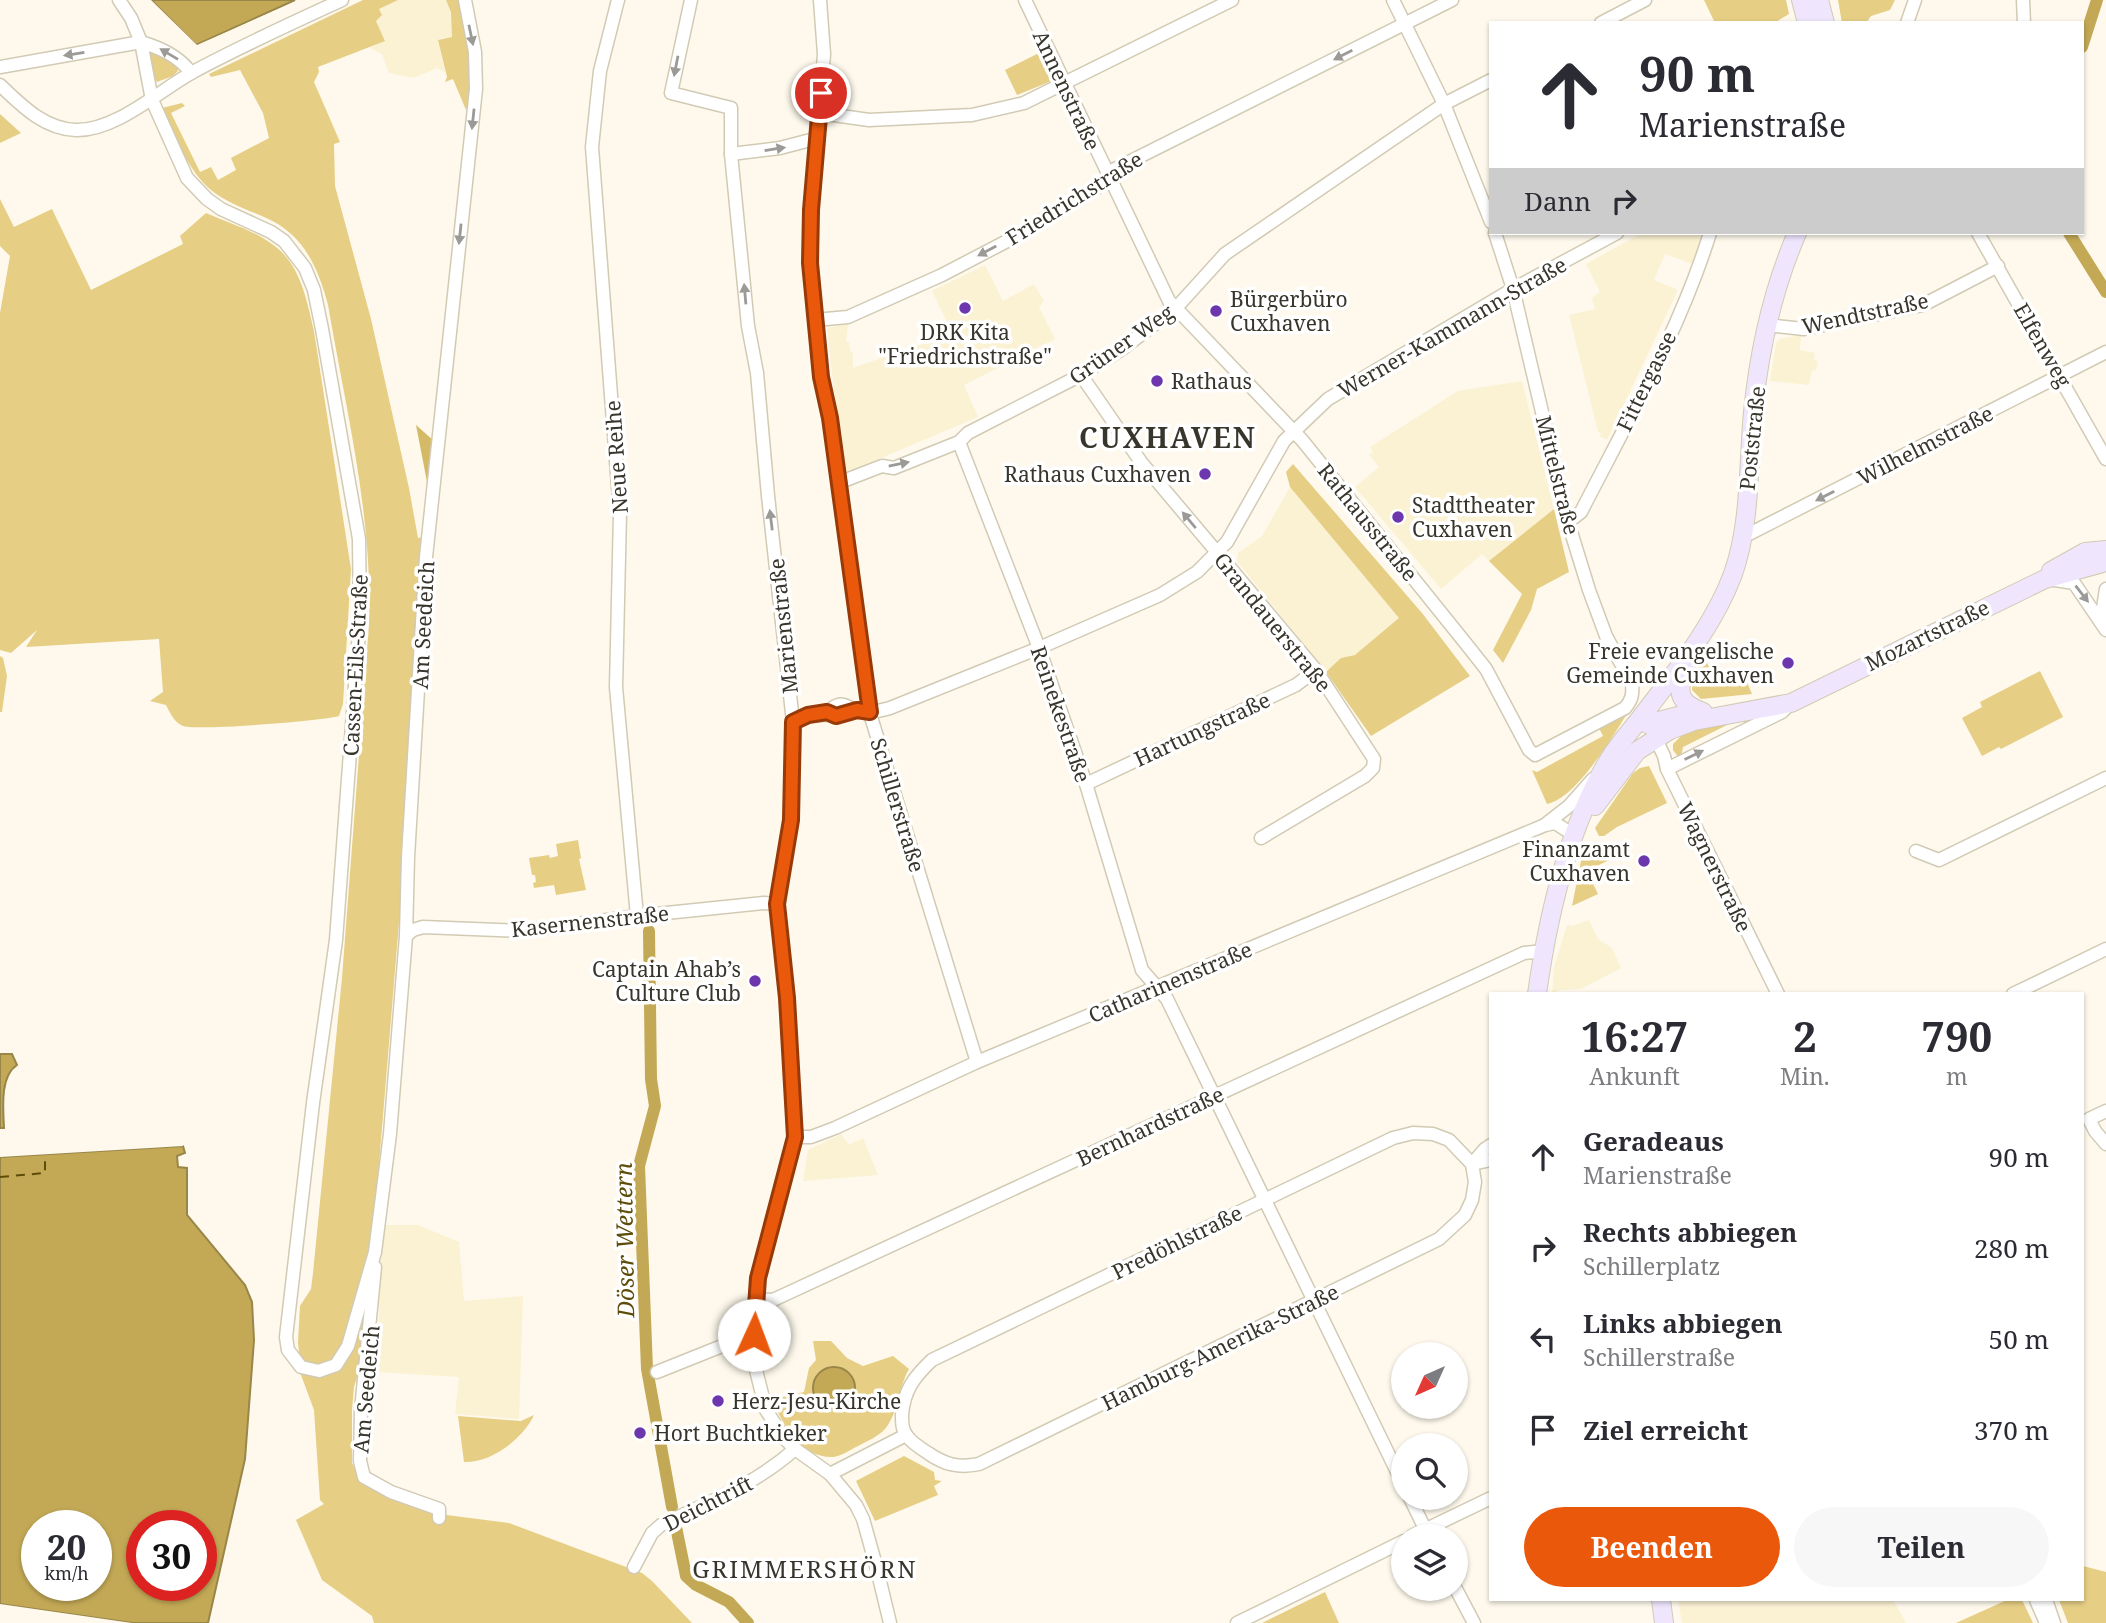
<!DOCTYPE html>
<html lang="de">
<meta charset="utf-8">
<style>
:root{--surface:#fff;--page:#f7f7f7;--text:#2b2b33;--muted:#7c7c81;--accent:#ea580c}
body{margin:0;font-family:"Noto Serif",serif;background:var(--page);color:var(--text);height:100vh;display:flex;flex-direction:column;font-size:26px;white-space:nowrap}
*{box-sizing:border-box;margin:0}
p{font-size:23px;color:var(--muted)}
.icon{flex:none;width:38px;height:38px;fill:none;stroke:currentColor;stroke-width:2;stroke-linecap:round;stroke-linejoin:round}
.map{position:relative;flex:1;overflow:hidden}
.side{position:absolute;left:1489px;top:992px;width:595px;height:609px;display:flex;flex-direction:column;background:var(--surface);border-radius:0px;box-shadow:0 2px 5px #0004}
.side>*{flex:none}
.guide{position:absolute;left:1489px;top:21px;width:595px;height:214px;border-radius:0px;box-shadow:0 2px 5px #0004;background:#fff;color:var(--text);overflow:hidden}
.needle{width:46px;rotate:225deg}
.fabs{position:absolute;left:1391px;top:1342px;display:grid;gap:14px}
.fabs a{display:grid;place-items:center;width:77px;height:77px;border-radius:50%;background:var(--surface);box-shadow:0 2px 5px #0004;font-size:35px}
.speed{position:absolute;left:21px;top:1510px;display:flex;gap:14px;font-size:35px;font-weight:700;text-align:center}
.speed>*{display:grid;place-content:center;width:91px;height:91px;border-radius:50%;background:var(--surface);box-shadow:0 2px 5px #0004;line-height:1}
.speed small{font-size:18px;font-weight:400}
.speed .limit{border:10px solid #d22;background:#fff;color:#111}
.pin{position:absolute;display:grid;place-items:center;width:60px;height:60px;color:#fff;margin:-30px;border:4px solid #fff;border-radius:50%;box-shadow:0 2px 7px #0007}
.me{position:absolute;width:77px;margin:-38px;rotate:2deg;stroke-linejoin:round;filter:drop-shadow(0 0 5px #0008)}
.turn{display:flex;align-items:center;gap:24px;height:147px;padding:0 35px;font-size:32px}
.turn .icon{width:91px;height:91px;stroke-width:2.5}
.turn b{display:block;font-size:49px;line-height:60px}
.then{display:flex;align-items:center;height:66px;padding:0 35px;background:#0003;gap:14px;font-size:26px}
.eta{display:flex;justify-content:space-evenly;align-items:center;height:119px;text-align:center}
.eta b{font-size:42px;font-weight:700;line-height:49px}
.action{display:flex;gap:14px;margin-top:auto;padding:14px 35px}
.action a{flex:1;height:80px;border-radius:42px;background:var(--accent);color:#fff;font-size:28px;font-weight:700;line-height:80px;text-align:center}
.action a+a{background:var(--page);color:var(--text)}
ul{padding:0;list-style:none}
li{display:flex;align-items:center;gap:21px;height:91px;padding:0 35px}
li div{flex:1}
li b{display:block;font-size:26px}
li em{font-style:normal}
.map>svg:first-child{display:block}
.built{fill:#fbf1d3}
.green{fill:#e6ce84}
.forest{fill:#d4ba67}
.water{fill:#c3a956;stroke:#998649;stroke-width:2;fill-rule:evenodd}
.pier{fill:#fef9ec}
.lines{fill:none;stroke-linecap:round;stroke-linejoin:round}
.canal{stroke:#c3a956;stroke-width:12}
.ferry{stroke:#5e4c09;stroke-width:2;stroke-dasharray:9 7;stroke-linecap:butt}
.street-casing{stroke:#d1cab4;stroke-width:15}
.secondary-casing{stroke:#d1cab4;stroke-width:20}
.street{stroke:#fff;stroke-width:12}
.secondary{stroke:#efe6fe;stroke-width:18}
.oneway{fill:#9c9a96}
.route-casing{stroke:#983908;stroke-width:18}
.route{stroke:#ea580c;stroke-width:12}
.poi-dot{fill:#6c36ad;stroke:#fff;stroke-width:2.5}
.labels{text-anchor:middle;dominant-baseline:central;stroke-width:7;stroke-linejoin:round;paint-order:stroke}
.street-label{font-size:21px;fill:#38352c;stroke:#fff}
.poi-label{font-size:21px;fill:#38352c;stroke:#fff;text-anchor:start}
.water-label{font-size:23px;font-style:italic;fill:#5e4c09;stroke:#fff}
.quarter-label{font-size:24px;letter-spacing:2px;fill:#38352c;stroke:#fff}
.district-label{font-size:28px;font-weight:bold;letter-spacing:2px;fill:#38352c;stroke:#fff}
</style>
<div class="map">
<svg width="2106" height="1623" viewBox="0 0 2106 1623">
<rect width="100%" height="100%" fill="#fef9ec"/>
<g class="built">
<polygon points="398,0 446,0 452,13 452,38 441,38 438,41 445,72 437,68 414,78 389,73 382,54 370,48 385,40 376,21 379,9"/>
<polygon points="1642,233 1706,233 1701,249 1692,264 1665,254 1654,280 1678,290 1607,440 1600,436 1601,433 1598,432 1569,315 1595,309 1592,298 1600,292 1586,264"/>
<polygon points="985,265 1003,301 1034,284 1044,301 1039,307 1055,339 964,385 978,417 848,472 845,469 839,432 827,328 848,324 846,342 849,342 850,351 853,353 853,370 855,367 926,343 951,330 932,291"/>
<polygon points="1801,335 1800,350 1815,353 1814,360 1818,361 1816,371 1812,370 1809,385 1770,381 1776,343 1780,339"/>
<polygon points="1522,381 1554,509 1489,561 1482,554 1441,589 1355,487 1379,467 1369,455 1373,452 1370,447 1458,391"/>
<polygon points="1290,487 1400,619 1355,655 1341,658 1326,672 1237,561 1238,553 1262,536"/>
<polygon points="1589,920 1598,939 1612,948 1621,968 1581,989 1559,990 1552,994 1554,967 1567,925 1572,926"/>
<polygon points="841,1134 849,1145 863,1138 878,1175 803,1181 808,1150"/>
<polygon points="382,1225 418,1225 459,1242 464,1301 523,1296 519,1419 455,1414 459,1377 377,1372"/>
<polygon points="1678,1600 1893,1600 1906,1623 1682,1623"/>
</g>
<g class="green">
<path d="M363,0h35l-19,9 3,6 -6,6 9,20 -67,26 1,5 -5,10 26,60 -6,2 1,42 36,133 38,169 9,50 6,-1 -24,373 -37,448 -9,29 -2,23v53l8,15 71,35 78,10 133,50 10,8 40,42h-318l-2,-7 -50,-36 -26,-60 28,-16 -4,-4 -6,-90 -13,-35 -3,-33 2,-36 11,-17 2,-16 29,-295 27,-354c4,-107 -23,-214 -41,-319 -10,-38 -25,-72 -64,-88 -18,-8 -37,-14 -53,-27 -23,-19 -33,-51 -49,-76v-6l20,-5 3,3 -14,7 29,59 11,-5 7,13 18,-10 -5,-12 38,-20 -6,-25 -23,-43 -29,7 -2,-3z"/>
<path d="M446,0h13c2,36 23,74 7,110l-13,-31 -8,3 2,-5 -9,-37 14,-3 -1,-25z"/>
<polygon points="1704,0 1786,0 1789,14 1774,23 1715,23"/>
<polygon points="1838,0 1895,0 1890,10 1871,16 1866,23 1842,23"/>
<polygon points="149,50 176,65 178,71 173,76 157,82 152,75"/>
<polygon points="1041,52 1054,80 1017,95 1005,70"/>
<polygon points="0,114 21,133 0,143"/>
<path d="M0,199l14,28 38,-18 39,81 92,-46 -3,-8 26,-23c22,10 51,18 70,34 25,20 31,54 38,84l37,238 -8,135 -4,12c-16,5 -145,15 -156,10 -9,-4 -13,-13 -17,-21l-16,-4 13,-9 -4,-53 -133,8 11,-17 -26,23 -11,-3v-337l10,-57 -10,-10z"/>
<polygon points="1293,464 1422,613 1470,676 1371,736 1326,672 1341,658 1355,655 1399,618 1290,487 1286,472"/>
<polygon points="1554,509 1569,572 1537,589 1531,610 1503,663 1493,650 1522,594 1489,561"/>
<polygon points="0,656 3,658 7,676 2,712 0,712"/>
<path d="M1705,658l12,27 27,-10 8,19 -51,5 -9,-9c0,-11 4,-24 13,-32z"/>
<polygon points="2040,671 2063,717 2001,749 1999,747 1982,756 1962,718 1982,707 1980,702"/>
<polygon points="1777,711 1746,726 1741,718 1683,747 1681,757 1679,758 1673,750 1673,744 1684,733 1685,727"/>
<path d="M1627,714c-16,25 -51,84 -80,90l-15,-34 5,2 66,-36 -4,-8z"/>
<polygon points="1649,766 1667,803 1617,827 1604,836 1599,836 1595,828 1633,773 1640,768"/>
<polygon points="578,840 581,858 579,859 586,890 556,895 554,885 534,888 533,883 536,882 535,875 532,875 529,858 549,855 550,858 558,856 556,844"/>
<polygon points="1604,846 1611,859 1587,871 1598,894 1572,906 1582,856"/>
<path d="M813,1341h18l16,17 16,8 30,-10 16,13c-11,19 -10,43 -24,60 -7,8 -18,12 -27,17 -8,4 -17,10 -25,11 -32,1 -49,-31 -60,-55l5,-4 26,-6 5,-24 7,-8z"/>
<path d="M534,1415c-11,24 -43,48 -70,47l-6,-46 63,5z"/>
<polygon points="904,1456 934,1472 935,1480 942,1481 934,1486 938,1495 875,1521 856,1481"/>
<polygon points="2083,1566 2106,1572 2106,1623 2068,1623 2059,1600 2082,1600"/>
<polygon points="1325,1592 1339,1623 1262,1623"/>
<polygon points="2007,1600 2022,1600 2033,1623 1956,1623"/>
</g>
<polygon class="forest" points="416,425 434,441 428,487"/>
<g class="water">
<polygon points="151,0 295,0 196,45"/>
<path d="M0,1054h12l5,11c-17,11 -14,42 -13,63h-4z"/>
<path d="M183,1146l2,7 -8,3 1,11 9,1v47l58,70 7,17 2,38 -9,119 -37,164h-76l-132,-19v-447zM37,1526h59v60h-59zM142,1526h59v60h-59z"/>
<circle cx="834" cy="1388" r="21"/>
</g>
<g class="pier">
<polygon points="148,0 151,0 197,45 299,0 297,3 197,49"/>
<polygon points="184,1143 183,1146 0,1157 0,1153"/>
<polygon points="0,1604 132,1623 108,1623 0,1607"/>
</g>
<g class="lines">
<g class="canal">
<polyline points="2082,47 2097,0"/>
<polyline points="2069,233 2106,292"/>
<polyline points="649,931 651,1079 655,1106 639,1166 647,1369 672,1507"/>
<polyline points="676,1527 686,1576 696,1585 729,1602 748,1623"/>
</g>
<polyline class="ferry" points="0,1177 45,1173 45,1155"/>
<defs>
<g id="street">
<polyline points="119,0 131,18 141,42 152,100 187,178 207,199 221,209 271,232 284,241 305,268 314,290 322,329 359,539 360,618 336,940 313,1103 286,1337 288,1350 301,1367 319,1371 336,1365 348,1346 375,1252 390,1134 406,936 408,857 426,557 476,89 475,52 465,0"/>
<polyline points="618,0 600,71 592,147 620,513 616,687 637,916"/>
<polyline points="691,0 671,93 731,108 731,154 748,326 757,373 768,496 793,722 791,820 777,904 787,998 795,1137 756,1290 756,1370 766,1410 784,1438 795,1449 830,1474 856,1505 863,1519 877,1569 890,1623"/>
<polyline points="820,0 824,54 811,210 810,263 821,377 830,418 871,717 977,1062"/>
<path d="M1025,0l144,301 133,139 165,205 19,24 43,81 6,5 90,-47c7,-8 8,-14 7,-24l-26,-48 -17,-46 -21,-68 -55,-233 -18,-56"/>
<polyline points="1393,0 1444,104 1491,222"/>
<polyline points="2023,0 2024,23"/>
<polyline points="1601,23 1645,0"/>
<polyline points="1907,23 1915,0"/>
<path d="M0,67l141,-25c19,6 38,14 50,31"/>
<path d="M0,85c21,20 44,44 76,45 40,1 84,-40 117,-58 48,-26 99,-49 149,-72"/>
<polyline points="820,113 869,120 972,115 1024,103 1232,0"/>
<polyline points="731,154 780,148 818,138"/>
<polyline points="1978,233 2106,459"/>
<polyline points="815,320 848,317 942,275 1009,240 1110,180 1113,170 1452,0"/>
<polyline points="1767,325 1804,329 1923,305 1998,266"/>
<polyline points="1081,375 1141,462 1316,670 1374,759 1373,768 1365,776 1261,838"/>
<polyline points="959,442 1039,648 1086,784 1142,970 1167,999 1404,1486"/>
<polyline points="838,483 882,466 894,468 959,442 968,433 1081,375 1122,349 1176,308 1225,254 1444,104 1491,80"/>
<path d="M1568,522l13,-10c46,-90 99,-182 129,-279"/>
<polyline points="1743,537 2106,352"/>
<polyline points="2055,580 2074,583 2106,630"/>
<polyline points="2105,623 2103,608 2106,589"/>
<path d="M827,712c15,-13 16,-6 32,-1 10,2 21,0 31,-3l149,-60 121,-53 37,-23 30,-30 57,-101 44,-42 185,-110 104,-56"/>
<path d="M793,722c22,-13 43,-2 64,-12"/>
<polyline points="1653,733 1664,756 1667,769 1778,994"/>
<polyline points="1667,769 1782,712 1790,704"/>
<polyline points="1086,784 1296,685 1316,670"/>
<polyline points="1546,824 1569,806 1593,779"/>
<polyline points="1916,851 1939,860 2106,778"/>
<polyline points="406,936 413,930 423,927 525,931 637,916 764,903 777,904"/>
<polyline points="2013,994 2106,949"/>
<polyline points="2106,1111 2089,1119 2095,1131 2106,1144"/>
<path d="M1413,1133l20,1 16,6 23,24 3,18 -3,18 -7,15 -26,24 -460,225c-20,4 -34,1 -51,-11 -8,-5 -16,-10 -21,-17 -5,-6 -5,-13 -5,-21 2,-25 12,-38 30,-55l461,-222z"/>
<polyline points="795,1137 811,1137 835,1128 977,1062 1545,825 1555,823 1574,835"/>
<polyline points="1472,1164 1485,1149 1491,1145"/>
<polyline points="1472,1164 1491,1160"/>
<polyline points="375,1267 361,1410 360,1461 364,1477 391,1492 439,1509 439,1518"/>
<polyline points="755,1299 773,1300 1524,953 1544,951"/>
<polyline points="657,1372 742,1338 754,1335"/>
<polyline points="830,1474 906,1435"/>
<polyline points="1410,1498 1428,1535"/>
<polyline points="1412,1536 1491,1498"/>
<path d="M634,1567l18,-34 9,-8c47,-22 95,-41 134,-76"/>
<polyline points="1456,1589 1474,1623"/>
<polyline points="2036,1600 2046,1623"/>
<polyline points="2046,1600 2054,1623"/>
<polyline points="1237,1623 1404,1541"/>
</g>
<g id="secondary">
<polyline points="1801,0 1807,23"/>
<polyline points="1819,0 1825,23"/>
<polyline points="2051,571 2085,552 2106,550"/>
<path d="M1686,668c-10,24 -8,35 17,44"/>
<polyline points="1647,724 1686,714"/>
<polyline points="1595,806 1637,751 1670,730 1694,721 1791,703 2045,579 2106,562"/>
<path d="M1537,994c11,-79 30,-163 70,-231 9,-16 21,-29 32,-43 34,-45 74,-92 94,-146 18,-51 15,-109 20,-162 6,-61 20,-123 44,-179"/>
<polyline points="1661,1600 1664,1623"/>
</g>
</defs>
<use href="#street" class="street-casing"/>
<use href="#secondary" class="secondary-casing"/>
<use href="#street" class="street"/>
<use href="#secondary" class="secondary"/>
</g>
<defs><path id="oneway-solid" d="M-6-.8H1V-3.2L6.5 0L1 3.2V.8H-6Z" transform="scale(1.75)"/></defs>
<g class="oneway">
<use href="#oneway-solid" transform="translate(471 35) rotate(78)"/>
<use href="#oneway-solid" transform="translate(74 54) rotate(171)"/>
<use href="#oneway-solid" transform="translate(169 54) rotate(-149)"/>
<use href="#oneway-solid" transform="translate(1343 55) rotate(153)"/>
<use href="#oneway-solid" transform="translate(676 66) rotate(101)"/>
<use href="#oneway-solid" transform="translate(473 119) rotate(96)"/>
<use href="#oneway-solid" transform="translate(775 149) rotate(-9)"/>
<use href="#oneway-solid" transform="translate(460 234) rotate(96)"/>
<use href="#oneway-solid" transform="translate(987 251) rotate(152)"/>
<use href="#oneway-solid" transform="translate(745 294) rotate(-95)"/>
<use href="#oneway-solid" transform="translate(899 464) rotate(-12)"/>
<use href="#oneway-solid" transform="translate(1825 496) rotate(153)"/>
<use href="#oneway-solid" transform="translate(771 520) rotate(-97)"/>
<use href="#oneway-solid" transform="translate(1189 520) rotate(-130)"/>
<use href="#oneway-solid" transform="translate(2082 594) rotate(52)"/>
<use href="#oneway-solid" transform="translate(1694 755) rotate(-26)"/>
</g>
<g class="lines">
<defs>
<polyline id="route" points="754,1335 758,1278 795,1137 787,998 777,904 791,820 793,722 808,715 827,712 836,716 857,710 870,712 830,418 821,377 810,263 811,210 821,93"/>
</defs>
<use href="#route" class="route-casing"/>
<use href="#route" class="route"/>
</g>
<g class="poi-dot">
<circle cx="965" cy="308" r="7"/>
<circle cx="1216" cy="311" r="7"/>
<circle cx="1157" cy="381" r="7"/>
<circle cx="1205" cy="474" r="7"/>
<circle cx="1398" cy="517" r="7"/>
<circle cx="1788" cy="663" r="7"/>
<circle cx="1644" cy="861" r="7"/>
<circle cx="755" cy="981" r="7"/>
<circle cx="718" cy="1401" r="7"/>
<circle cx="640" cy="1433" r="7"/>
</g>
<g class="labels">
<g class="street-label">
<text transform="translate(1067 90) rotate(65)">Annenstraße</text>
<text transform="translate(1074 198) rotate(-32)">Friedrichstraße</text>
<text transform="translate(1865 313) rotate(-12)">Wendtstraße</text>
<text transform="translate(1452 327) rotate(-30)">Werner-Kammann-Straße</text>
<text transform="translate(1121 344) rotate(-35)">Grüner Weg</text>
<text transform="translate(2043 345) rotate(60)">Elfenweg</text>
<text transform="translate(1646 381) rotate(-64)">Fittergasse</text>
<text transform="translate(1752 438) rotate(-84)">Poststraße</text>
<text transform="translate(1925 445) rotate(-27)">Wilhelmstraße</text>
<text transform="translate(616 457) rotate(-94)">Neue Reihe</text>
<text transform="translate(1558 475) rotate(76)">Mittelstraße</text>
<text transform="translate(1368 522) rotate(51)">Rathausstraße</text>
<text transform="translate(1273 622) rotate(51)">Grandauerstraße</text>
<text transform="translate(423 625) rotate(-87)">Am Seedeich</text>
<text transform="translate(783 626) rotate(-96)">Marienstraße</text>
<text transform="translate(1927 635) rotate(-26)">Mozartstraße</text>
<text transform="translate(355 665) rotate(-87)">Cassen-Eils-Straße</text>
<text transform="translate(1061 714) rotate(71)">Reinekestraße</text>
<text transform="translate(1202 729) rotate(-25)">Hartungstraße</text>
<text transform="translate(898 805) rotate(73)">Schillerstraße</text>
<text transform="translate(1715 867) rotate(64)">Wagnerstraße</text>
<text transform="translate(590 921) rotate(-6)">Kasernenstraße</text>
<text transform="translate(1170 982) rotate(-23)">Catharinenstraße</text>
<text transform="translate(1150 1126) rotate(-25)">Bernhardstraße</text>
<text transform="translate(1177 1242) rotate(-26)">Predöhlstraße</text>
<text transform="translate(1220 1347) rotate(-26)">Hamburg-Amerika-Straße</text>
<text transform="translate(366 1389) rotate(-85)">Am Seedeich</text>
<text transform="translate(708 1503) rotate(-27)">Deichtrift</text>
</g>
<g class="poi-label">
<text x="1230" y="299">Bürgerbüro<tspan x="1230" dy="24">Cuxhaven</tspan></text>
<text x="965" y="332" text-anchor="middle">DRK Kita<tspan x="965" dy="24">"Friedrichstraße"</tspan></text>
<text x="1171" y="381">Rathaus</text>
<text x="1191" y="474" text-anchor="end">Rathaus Cuxhaven</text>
<text x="1412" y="505">Stadttheater<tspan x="1412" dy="24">Cuxhaven</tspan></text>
<text x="1774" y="651" text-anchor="end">Freie evangelische<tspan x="1774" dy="24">Gemeinde Cuxhaven</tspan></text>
<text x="1630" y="849" text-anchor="end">Finanzamt<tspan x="1630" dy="24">Cuxhaven</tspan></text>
<text x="741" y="969" text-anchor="end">Captain Ahab’s<tspan x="741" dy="24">Culture Club</tspan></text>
<text x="732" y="1401">Herz-Jesu-Kirche</text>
<text x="654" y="1433">Hort Buchtkieker</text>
</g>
<g class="water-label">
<text transform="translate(624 1240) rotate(-91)">Döser Wettern</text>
</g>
<g class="quarter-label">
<text x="805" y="1568">GRIMMERSHÖRN</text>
</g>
<g class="district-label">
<text x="1168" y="437">CUXHAVEN</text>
</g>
</g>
</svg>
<div class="fabs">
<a><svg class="needle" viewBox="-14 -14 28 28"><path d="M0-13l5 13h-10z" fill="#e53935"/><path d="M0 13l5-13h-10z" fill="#7c7c81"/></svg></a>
<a><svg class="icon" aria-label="search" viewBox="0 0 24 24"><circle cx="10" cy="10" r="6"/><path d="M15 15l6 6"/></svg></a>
<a><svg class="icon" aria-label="layers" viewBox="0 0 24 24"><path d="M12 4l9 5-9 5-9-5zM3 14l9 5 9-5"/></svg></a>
</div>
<div class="speed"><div>20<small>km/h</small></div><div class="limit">30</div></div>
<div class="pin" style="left:821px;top:93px;background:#d93025"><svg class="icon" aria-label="arrive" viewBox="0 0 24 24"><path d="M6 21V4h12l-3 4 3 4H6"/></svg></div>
<svg class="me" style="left:754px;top:1335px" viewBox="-20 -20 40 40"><circle r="19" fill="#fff"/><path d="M0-13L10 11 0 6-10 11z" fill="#ea580c"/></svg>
<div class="guide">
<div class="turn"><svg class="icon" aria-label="ahead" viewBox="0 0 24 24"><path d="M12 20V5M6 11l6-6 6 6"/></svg><div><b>90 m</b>Marienstraße</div></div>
<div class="then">Dann<svg class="icon" aria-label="right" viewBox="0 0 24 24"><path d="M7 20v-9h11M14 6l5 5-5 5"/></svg></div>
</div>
<section class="side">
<div class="eta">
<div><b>16:27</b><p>Ankunft</p></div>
<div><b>2</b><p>Min.</p></div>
<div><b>790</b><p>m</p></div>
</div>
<ul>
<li><svg class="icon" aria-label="ahead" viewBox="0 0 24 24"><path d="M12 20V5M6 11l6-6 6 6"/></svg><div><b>Geradeaus</b><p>Marienstraße</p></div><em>90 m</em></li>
<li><svg class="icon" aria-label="right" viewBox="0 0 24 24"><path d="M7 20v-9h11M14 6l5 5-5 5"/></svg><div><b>Rechts abbiegen</b><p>Schillerplatz</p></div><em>280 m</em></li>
<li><svg class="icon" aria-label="left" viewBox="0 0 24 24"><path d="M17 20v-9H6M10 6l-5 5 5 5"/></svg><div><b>Links abbiegen</b><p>Schillerstraße</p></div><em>50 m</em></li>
<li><svg class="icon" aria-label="arrive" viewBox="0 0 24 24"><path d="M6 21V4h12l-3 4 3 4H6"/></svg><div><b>Ziel erreicht</b></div><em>370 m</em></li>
</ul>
<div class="action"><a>Beenden</a><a>Teilen</a></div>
</section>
</div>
